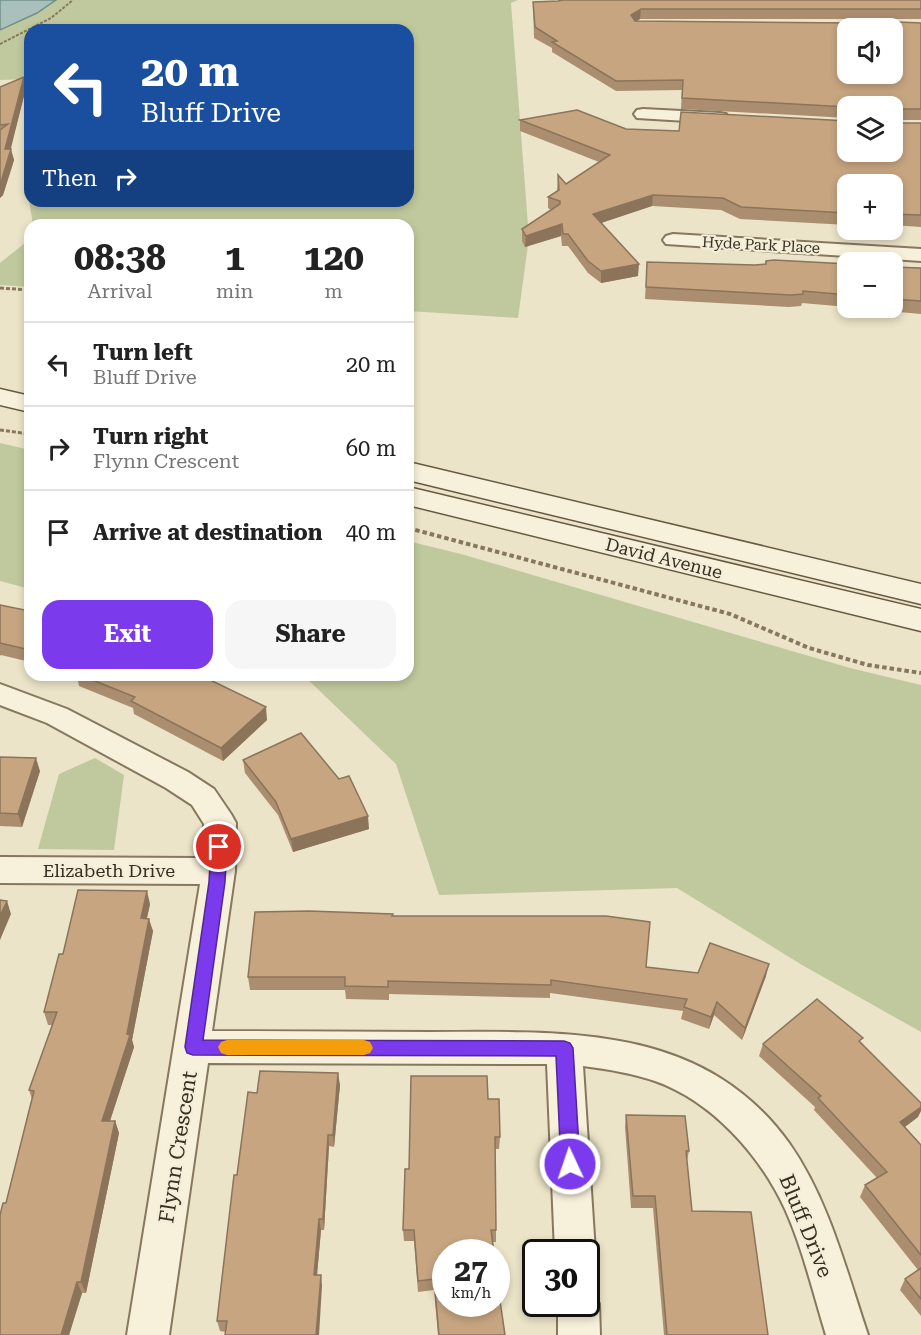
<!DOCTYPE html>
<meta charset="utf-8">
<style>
:root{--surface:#fff;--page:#f6f6f6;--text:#222;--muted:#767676;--line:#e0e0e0;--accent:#7c3aed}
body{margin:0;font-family:"Roboto Serif",serif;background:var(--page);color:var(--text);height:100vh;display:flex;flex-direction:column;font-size:22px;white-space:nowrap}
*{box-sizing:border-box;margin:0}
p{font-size:20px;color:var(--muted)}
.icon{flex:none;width:33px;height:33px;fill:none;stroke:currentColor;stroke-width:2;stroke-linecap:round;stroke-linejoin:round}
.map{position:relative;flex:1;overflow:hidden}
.details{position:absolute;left:24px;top:219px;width:390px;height:462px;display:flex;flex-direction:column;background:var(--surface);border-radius:18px;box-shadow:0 3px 9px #0003}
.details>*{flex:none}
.banner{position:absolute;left:24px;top:24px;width:390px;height:183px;border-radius:18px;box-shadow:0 3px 9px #0003;background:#1a4fa0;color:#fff;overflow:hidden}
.controls{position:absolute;left:837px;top:18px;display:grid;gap:12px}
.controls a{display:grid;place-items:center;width:66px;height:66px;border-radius:12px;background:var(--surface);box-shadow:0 3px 9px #0003;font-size:30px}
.speed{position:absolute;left:432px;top:1239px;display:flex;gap:12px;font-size:30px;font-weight:700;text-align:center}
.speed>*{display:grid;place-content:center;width:78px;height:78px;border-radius:50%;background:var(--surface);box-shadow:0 3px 9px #0003;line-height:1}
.speed small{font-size:15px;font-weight:400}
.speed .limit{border:3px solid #111;border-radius:9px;background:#fff;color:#111}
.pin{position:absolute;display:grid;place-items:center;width:51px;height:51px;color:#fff;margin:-26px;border:3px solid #fff;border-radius:50%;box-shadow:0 2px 6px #0007}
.me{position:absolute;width:66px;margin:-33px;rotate:357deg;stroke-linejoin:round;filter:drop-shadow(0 0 4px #0008)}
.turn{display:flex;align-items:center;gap:21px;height:126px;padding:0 18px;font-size:27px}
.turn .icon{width:78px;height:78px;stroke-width:2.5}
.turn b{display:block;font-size:42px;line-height:51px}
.then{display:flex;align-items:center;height:57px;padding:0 18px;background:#0003;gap:12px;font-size:22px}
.eta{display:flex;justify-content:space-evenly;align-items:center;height:102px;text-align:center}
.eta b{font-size:36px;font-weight:700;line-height:42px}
.primary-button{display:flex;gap:12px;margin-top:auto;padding:12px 18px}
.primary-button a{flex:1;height:69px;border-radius:18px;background:var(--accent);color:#fff;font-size:24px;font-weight:700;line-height:69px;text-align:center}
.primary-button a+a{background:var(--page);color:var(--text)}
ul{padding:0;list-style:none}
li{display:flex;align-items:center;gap:18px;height:84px;padding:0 18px;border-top:2px solid var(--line)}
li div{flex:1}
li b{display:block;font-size:22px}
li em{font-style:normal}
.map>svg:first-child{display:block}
.green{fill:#c0c99d}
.water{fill:#a9c0bb;stroke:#708e89;stroke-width:1.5}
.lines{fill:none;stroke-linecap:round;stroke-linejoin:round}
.street-casing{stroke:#86775e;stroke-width:4}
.secondary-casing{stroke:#685942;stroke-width:3}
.path-far2{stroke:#86775e;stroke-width:2;stroke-dasharray:3 1.5;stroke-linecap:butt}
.path-far1{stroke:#86775e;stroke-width:3;stroke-dasharray:4 2;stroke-linecap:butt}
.path{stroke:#86775e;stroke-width:4;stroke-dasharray:4.5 3;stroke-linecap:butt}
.street{fill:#f7f1db;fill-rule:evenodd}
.secondary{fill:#f7f1db;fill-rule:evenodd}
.wall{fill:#ab8e6f}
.shaded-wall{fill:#8b745a}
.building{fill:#c7a581;stroke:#8b745a;stroke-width:1.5;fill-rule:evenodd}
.route{fill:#7c3aed;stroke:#51269a;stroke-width:1.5}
.slow{fill:#f59e0b}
.labels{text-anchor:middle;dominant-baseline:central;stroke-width:4.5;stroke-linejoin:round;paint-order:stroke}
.far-street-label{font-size:15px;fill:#382e21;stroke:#f3eed7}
.street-label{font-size:18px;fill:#382e21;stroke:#f3eed7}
.near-street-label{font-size:21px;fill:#382e21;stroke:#f3eed7}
</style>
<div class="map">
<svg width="921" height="1335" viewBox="0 0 921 1335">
<rect width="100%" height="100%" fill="#ebe4c8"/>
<g class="green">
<polygon points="56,0 518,0 511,3 529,238 518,318 408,311 408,225 33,225 28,194 30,186 30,201 408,201 408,30 30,30 30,79 0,80 0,30 37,13"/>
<polygon points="30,239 30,287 0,285 0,263"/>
<polygon points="0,443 30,450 30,589 0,581"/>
<polygon points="408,541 461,554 850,668 921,685 921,1032 802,965 677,888 439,895 396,764 303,675 408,675"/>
<polygon points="95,758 124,775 114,850 38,849 59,774"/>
</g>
<polygon class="water" points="0,0 56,0 37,13 0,30"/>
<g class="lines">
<defs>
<g id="street">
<polygon points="643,109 720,113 726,114 729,118 726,122 720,123 637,118 634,114 637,110"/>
<polygon points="673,234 921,249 921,261 666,244 663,240 666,236"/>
<path d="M0,684l67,25 121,63 26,17 17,25 5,9 -1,48 -23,160c73,0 145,1 218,1 131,0 272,-10 359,111 40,57 57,127 79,192h-42c-13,-42 -23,-86 -41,-126 -25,-54 -73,-108 -130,-128 -24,-8 -48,-12 -72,-15l12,186 -9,15v-15h-31l-8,-188 -339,-1 -39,272h-42l73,-451 -200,-1v-26l202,1 2,-34 -12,-19 -26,-17 -119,-65 -47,-18z"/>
<polygon points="586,1287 593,1289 599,1304 600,1335 558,1335 558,1304 586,1304"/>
</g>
<g id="secondary">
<polygon points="0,389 30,396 30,412 0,405"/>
<polygon points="408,462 921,584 921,604 408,480"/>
<polygon points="408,487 921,609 921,631 408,505"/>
</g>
</defs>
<use href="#street" class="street-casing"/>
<use href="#secondary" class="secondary-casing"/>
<polyline class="path-far2" points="0,44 51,18 73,0"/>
<g class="path-far1">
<polyline points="0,288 30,290"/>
<polyline points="0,430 30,434"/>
</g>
<polyline class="path" points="408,528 730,614 809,648 868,665 921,673"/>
<use href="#street" class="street"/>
<use href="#secondary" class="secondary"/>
</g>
<g class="wall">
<polygon points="921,0 921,19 640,19 636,21 921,23 921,120 892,120 848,106 848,118 681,109 682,90 616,91 552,52 552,48 534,38 533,2"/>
<polygon points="0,87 26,88 10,149 14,160 3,195 0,198"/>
<polygon points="520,120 626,129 679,131 893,123 921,123 921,227 892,225 892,184 848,184 848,225 740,219 721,210 652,206 601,223 638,276 601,283 588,273 568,246 562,246 561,236 525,247 522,241 522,229 551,210 548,208 548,197 557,191 558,175 566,184 599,162 520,131"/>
<polygon points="766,261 848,264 848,307 802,303 801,306 789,307 645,299 647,262 755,265 765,264"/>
<polygon points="892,267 921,268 921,314 854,308 892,308"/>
<polygon points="0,605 30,611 30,662 1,655 0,656"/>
<polygon points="77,675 200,675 267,720 223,761 134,714 133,708 79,686"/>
<polygon points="0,757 40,771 22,827 0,826"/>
<polygon points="243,760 369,829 293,852 278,815 245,773"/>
<polygon points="150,904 147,918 153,931 132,1040 134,1047 110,1121 115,1121 119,1133 86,1293 82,1293 69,1335 0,1335 6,1203 32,1099 29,1090 53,1025 48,1025 44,1012 63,954"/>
<polygon points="393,916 646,967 698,973 766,976 742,1040 714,1015 709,1029 681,1019 683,1011 550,993 550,998 389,994 389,1000 346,999 345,990 250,990 248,977"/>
<polygon points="861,1042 918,1117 905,1127 921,1145 921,1316 900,1290 905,1279 918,1270 860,1197 865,1185 877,1178 814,1110 815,1107 759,1056 763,1044"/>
<polygon points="340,1085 334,1147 329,1146 324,1230 321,1230 317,1275 322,1286 226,1332 220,1331 217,1321 237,1175 257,1093"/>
<polygon points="488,1099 500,1137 499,1149 495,1149 496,1230 496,1242 492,1242 505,1335 438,1335 434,1290 418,1292 414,1241 404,1241 403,1230 409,1169"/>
<polygon points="626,1115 689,1151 687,1160 692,1211 768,1335 664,1335 653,1208 631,1208 625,1127"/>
</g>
<g class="shaded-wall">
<polygon points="641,9 640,19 630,26 631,15"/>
<polygon points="24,77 26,88 8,160 5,149"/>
<polygon points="11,149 14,160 3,195 0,198 0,185"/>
<polygon points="653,195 652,206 592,226 593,214"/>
<polygon points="562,224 561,236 525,247 526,236"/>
<polygon points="639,264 638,276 601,283 601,271"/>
<polygon points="266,707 267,720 223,761 221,748"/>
<polygon points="36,758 40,771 22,827 18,814"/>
<polygon points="368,816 369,829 293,852 291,839"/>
<polygon points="147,891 150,904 144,931 141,918"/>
<polygon points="7,901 11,914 0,940 0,916"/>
<polygon points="149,919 153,931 132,1040 134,1047 106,1133 102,1121 127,1034"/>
<polygon points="769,964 766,976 742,1040 745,1028"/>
<polygon points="717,1002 714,1015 709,1029 711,1017"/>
<polygon points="338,1073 340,1085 334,1147 333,1135"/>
<polygon points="921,1107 921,1111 918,1117 895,1134 900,1122"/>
<polygon points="115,1121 119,1133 86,1293 81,1282"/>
<polygon points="328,1135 329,1146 324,1230 323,1219"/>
<polygon points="319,1219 321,1230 316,1286 314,1275"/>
<polygon points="321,1275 322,1286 319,1335 316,1335"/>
<polygon points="77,1282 82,1293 69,1335 61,1335"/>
</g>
<g class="building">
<path d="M563,0h358v9h-280l-10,6 4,6 215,2 2,-3 69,3v86h-27l-2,2v-5l-44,1 -166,-9 1,-18 -67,1 -64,-39 5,-1 -22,-14 -2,-25 25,-1zM848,28h44v46h-44z"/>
<polygon points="24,77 5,149 11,149 0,185 0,130 8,124 0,125 0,87"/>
<polygon points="577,110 626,129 679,131 681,112 848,121 848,152 892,152 892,120 893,123 921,123 921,215 892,214 892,184 848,184 848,213 741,207 723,198 653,195 593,214 639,264 601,271 588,261 568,234 563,234 562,224 526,236 522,229 560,204 560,201 548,197 559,190 558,175 566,184 610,155 520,120"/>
<polygon points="774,260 848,264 848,295 803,291 803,294 791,295 646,287 647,262 755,265 766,264 766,261"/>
<polygon points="892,267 921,268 921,301 892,299"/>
<polygon points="0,605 30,611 30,650 0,643"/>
<polygon points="80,675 200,675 266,707 221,748 131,701 135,697"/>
<polygon points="301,733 339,779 349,776 368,816 291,839 276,802 243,760"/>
<polygon points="0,757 36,758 18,814 0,813"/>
<polygon points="78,890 147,891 141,918 149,919 127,1034 130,1035 102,1121 115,1121 81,1282 77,1282 61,1335 0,1335 0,1215 3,1203 6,1203 34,1091 29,1090 57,1012 44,1012 59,954 63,954"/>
<polygon points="0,900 7,901 0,916"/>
<polygon points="309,911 393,914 392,916 606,916 650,922 646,967 698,973 710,943 769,964 745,1028 717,1002 711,1017 684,1007 687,999 551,980 551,985 388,981 388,987 345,986 345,977 248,977 255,912"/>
<polygon points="817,999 863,1038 859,1041 921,1103 921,1107 900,1122 921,1145 921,1255 865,1185 887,1172 818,1098 821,1096 763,1044"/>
<polygon points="260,1071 338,1073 333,1135 328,1135 323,1219 319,1219 314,1275 321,1275 316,1335 225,1335 227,1321 217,1321 234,1175 237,1175 248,1092 257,1093"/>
<polygon points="411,1076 487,1076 488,1099 499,1099 500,1137 495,1137 496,1230 491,1230 494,1252 446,1252 446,1304 496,1304 496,1273 505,1335 439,1335 434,1279 418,1281 414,1230 403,1230 405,1169 409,1169"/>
<polygon points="626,1115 685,1116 689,1151 686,1151 692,1211 751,1212 768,1335 667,1335 655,1196 633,1196"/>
<polygon points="921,1268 921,1299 905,1279"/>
</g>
<polygon class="route" points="219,841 225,843 227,847 225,882 203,1040 564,1041 570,1043 573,1048 580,1164 577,1170 570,1172 564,1170 561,1164 556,1056 193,1055 187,1053 185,1047 209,882 211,847 214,843"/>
<polygon class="slow" points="227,1040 364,1040 370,1042 373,1048 370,1053 364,1055 227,1055 221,1053 218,1047 221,1042"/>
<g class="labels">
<g class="far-street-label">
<text transform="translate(761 245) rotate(3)">Hyde Park Place</text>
</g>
<g class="street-label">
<text transform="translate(664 558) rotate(14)">David Avenue</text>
<text x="109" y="870">Elizabeth Drive</text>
</g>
<g class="near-street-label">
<text transform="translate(178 1147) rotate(-81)">Flynn Crescent</text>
<text transform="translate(806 1226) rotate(68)">Bluff Drive</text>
</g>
</g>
</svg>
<div class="controls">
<a><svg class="icon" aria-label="sound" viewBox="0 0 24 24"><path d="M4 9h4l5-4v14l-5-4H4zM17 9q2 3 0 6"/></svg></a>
<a><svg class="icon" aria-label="layers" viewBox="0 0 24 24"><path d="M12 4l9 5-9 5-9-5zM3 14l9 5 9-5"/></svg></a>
<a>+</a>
<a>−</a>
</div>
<div class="speed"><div>27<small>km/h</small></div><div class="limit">30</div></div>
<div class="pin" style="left:219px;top:847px;background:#d93025"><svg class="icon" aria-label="arrive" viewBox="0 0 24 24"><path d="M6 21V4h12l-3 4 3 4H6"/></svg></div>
<svg class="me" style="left:570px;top:1164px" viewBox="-20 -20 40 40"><circle r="17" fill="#7c3aed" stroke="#fff" stroke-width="3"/><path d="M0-11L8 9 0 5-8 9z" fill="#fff"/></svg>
<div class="banner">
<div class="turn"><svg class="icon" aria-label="left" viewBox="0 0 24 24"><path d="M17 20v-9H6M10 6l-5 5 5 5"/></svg><div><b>20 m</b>Bluff Drive</div></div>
<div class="then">Then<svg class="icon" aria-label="right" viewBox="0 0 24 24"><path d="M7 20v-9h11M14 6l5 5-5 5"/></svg></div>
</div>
<section class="details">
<div class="eta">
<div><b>08:38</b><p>Arrival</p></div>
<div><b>1</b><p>min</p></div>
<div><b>120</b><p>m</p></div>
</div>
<ul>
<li><svg class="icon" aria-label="left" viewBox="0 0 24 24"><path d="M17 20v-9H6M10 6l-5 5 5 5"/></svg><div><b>Turn left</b><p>Bluff Drive</p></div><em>20 m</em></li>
<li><svg class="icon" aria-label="right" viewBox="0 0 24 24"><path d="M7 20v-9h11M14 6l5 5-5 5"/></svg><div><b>Turn right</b><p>Flynn Crescent</p></div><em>60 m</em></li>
<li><svg class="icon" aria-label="arrive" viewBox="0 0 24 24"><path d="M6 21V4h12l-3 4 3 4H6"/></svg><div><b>Arrive at destination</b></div><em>40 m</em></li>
</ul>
<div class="primary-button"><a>Exit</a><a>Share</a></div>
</section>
</div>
